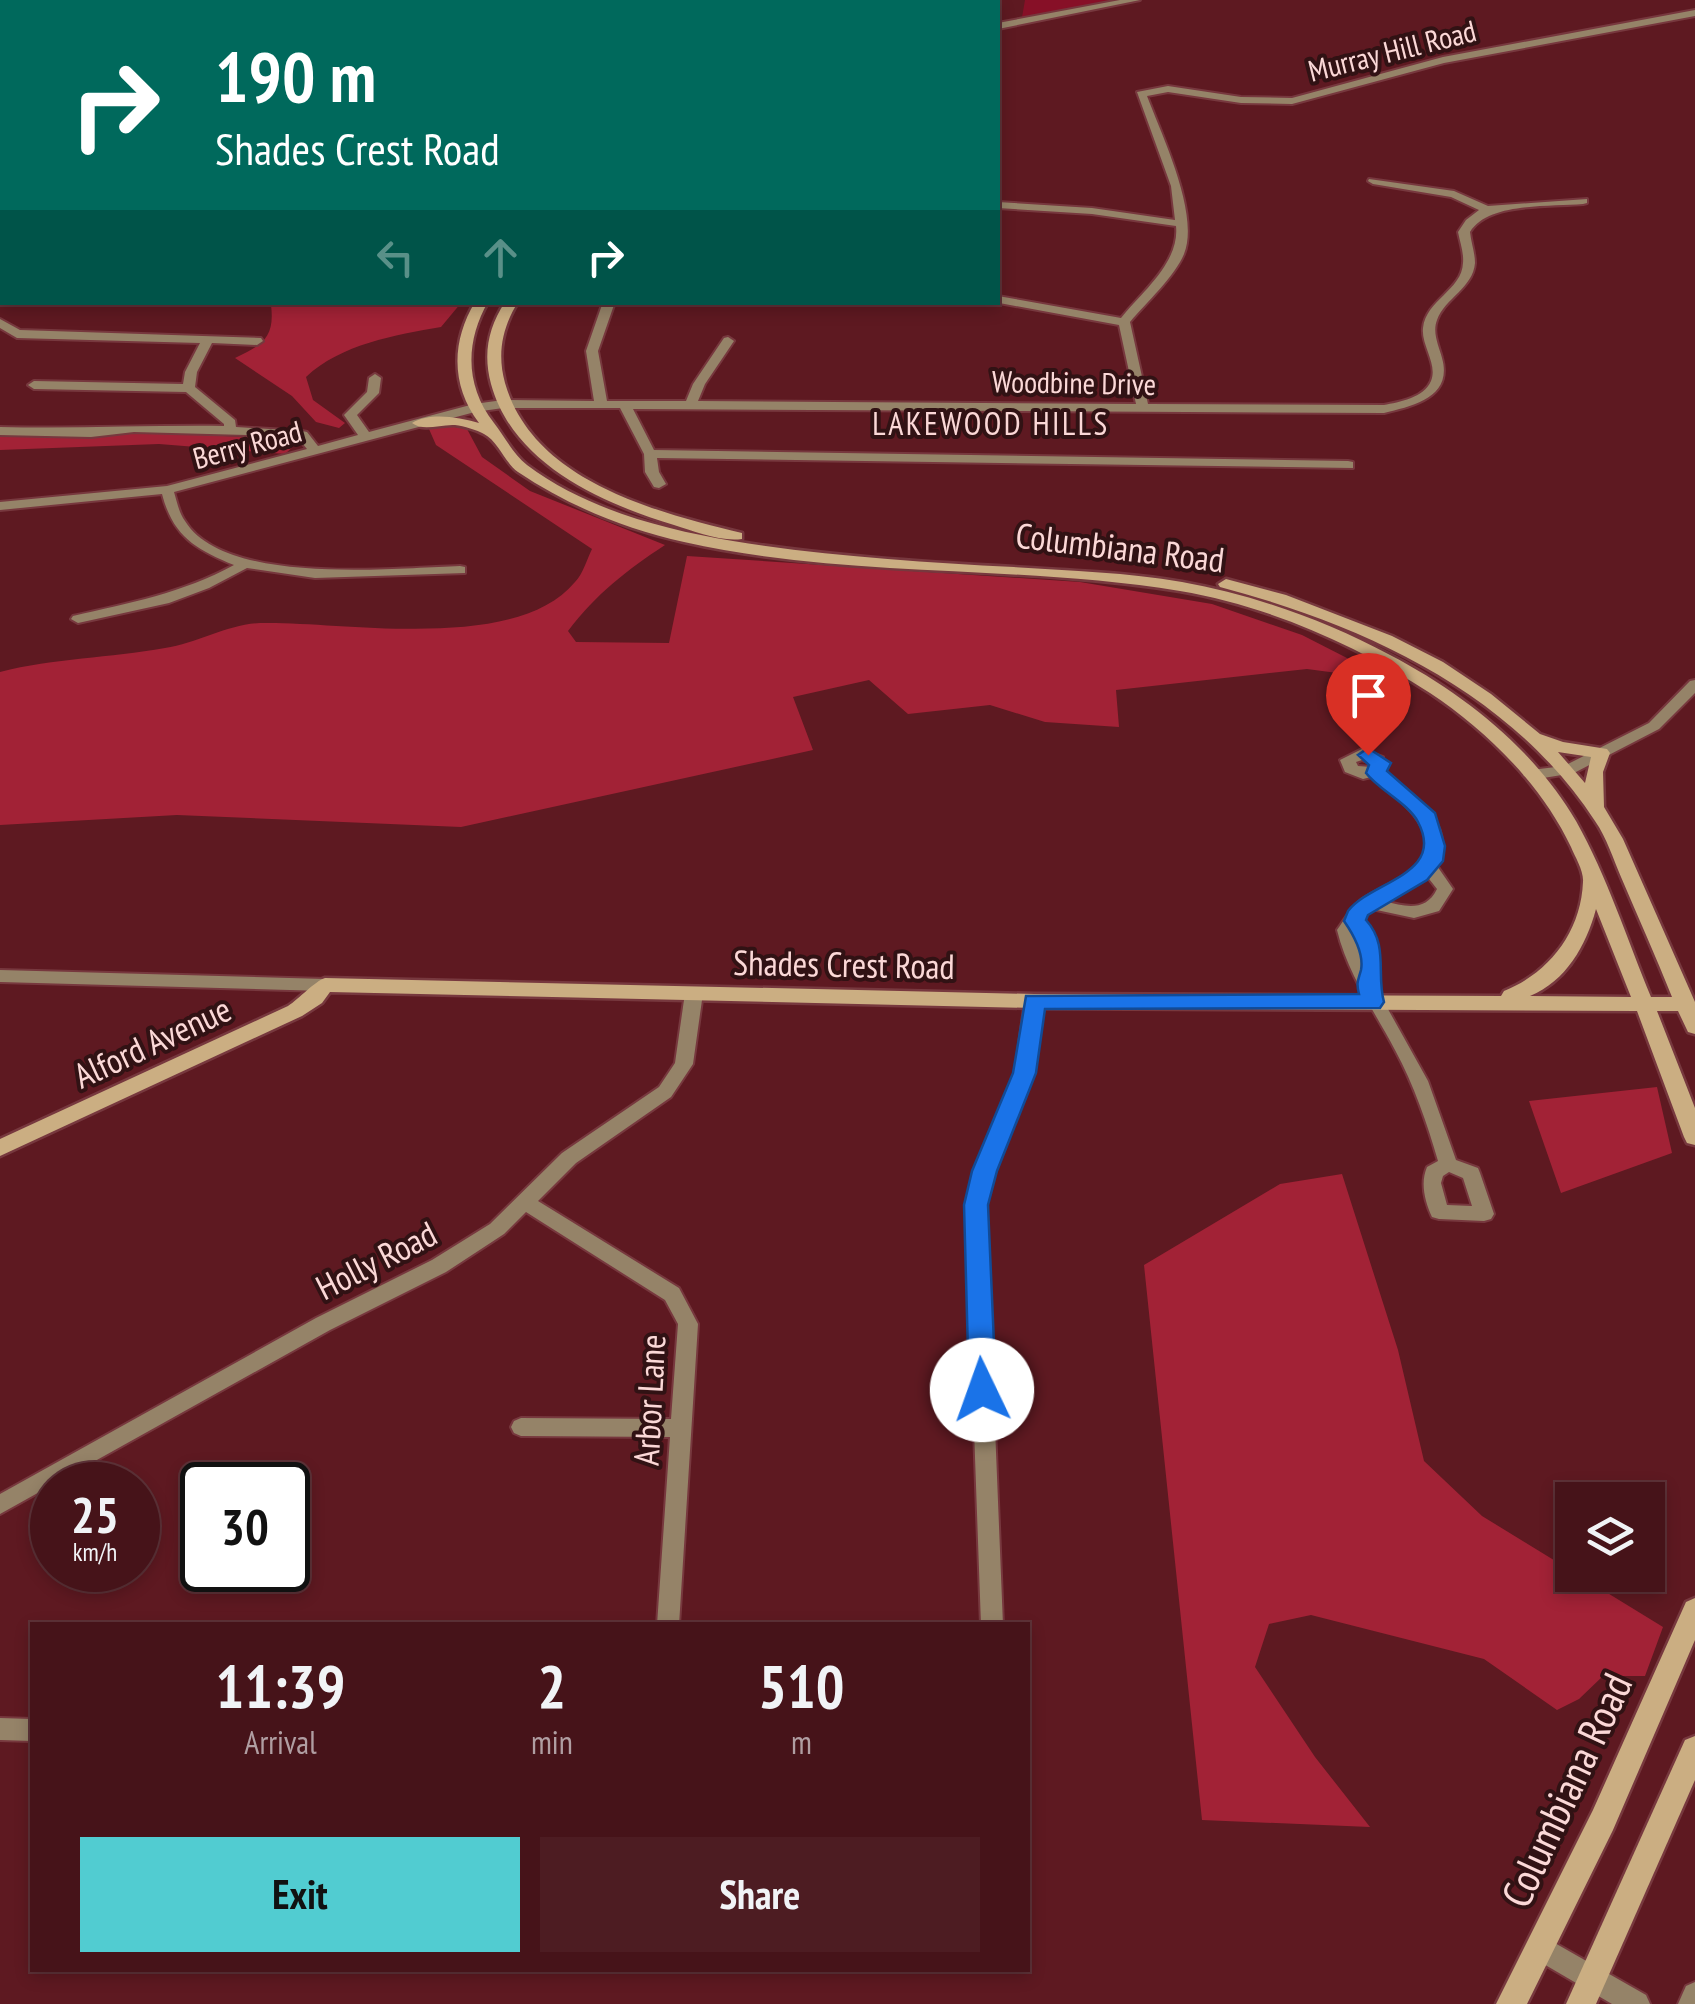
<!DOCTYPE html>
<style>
:root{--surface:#461319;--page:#4d1c22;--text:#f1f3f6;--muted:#b09ea2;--line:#5e3238;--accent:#51ccd1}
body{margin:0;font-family:"PT Sans Narrow",sans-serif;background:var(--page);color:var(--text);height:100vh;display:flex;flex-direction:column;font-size:38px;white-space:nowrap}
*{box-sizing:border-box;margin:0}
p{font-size:32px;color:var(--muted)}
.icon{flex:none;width:55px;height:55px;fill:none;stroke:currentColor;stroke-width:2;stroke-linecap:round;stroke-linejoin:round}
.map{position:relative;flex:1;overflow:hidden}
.side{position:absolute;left:30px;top:1622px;width:1000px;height:350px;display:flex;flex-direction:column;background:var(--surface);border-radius:0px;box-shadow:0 5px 15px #0003,0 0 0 2px var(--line)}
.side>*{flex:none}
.banner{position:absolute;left:0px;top:0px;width:1000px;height:305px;box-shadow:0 5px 15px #0003,0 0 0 2px var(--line);background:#00695c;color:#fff;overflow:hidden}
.controls{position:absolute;left:1555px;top:1482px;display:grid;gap:20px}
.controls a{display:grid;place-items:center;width:110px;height:110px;border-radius:0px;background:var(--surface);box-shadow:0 5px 15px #0003,0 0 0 2px var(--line);font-size:50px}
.speed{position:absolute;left:30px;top:1462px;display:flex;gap:20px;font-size:50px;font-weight:700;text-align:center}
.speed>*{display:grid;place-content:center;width:130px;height:130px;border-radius:50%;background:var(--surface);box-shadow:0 5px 15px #0003,0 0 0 2px var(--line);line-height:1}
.speed small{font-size:25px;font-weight:400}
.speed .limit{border:5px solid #111;border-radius:15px;background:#fff;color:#111}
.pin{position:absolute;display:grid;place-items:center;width:85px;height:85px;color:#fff;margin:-102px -42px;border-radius:50% 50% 50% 0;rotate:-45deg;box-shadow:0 0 10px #0007}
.pin .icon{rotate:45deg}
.me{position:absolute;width:110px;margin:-55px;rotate:357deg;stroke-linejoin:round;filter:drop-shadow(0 0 8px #0008)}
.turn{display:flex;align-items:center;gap:35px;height:210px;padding:0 50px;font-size:45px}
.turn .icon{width:130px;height:130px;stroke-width:2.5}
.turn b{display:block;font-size:70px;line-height:85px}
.lanes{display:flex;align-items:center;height:95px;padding:0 50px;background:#0003;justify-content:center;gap:50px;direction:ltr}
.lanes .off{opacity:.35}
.eta{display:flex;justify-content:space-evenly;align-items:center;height:170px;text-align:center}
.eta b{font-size:60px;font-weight:700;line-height:70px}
.action{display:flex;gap:20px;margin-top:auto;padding:20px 50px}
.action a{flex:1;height:115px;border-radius:0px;background:var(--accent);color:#111;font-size:40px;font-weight:700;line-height:115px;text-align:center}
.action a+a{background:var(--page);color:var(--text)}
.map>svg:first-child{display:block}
.green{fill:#871027}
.forest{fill:#a22236}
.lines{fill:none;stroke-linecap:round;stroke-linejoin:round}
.street-casing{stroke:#77383e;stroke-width:4}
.secondary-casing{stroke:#77383e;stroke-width:5}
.highway-casing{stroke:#77383e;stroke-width:35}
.street{fill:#958368;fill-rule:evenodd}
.secondary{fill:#cbae82;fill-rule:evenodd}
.highway{stroke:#fdf4e7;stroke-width:30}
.route{fill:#1a73e8;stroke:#114b97;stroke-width:2.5}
.labels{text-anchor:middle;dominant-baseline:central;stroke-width:8;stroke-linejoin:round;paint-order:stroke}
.far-street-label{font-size:30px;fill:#fbd8d7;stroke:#311214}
.far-neighbourhood-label{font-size:32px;letter-spacing:2.5px;fill:#fbd8d7;stroke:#311214}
.street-label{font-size:35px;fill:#fbd8d7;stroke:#311214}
.near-street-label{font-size:42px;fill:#fbd8d7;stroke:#311214}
</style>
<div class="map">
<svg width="1695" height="2004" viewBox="0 0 1695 2004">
<rect width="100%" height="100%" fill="#5e1921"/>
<polygon class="green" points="1025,0 1134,0 1021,23"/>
<g class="forest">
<path d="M150,303h311l-20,24c-46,8 -100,17 -135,50l7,23 32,23 -6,5 -23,-6 -24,-26 -57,-38c28,-13 40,-21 36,-53z"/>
<path d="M443,425l24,4 15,28 48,34 135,54c-38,25 -69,49 -97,86l8,11 93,1 18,-87 393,26 132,22 90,31 88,45 -83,-11 -191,21 3,37 -74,-5 -55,-17 -82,9 -39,-34 -76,17 20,53 -352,77 -284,-12 -177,10v-153c54,-14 110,-14 165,-24 32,-5 64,-24 95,-25 84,-2 255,31 315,-41 8,-8 12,-23 17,-33l-156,-104 -7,-16z"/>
<polygon points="137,432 289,439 295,445 285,454 159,444 0,450 0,434 59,437"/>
<polygon points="1657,1087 1672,1153 1561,1193 1529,1101"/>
<polygon points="1342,1174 1398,1350 1424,1461 1482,1516 1663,1627 1645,1676 1603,1676 1579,1699 1557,1710 1484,1659 1311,1615 1269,1624 1255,1667 1315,1757 1370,1827 1202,1820 1144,1265 1280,1184"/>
</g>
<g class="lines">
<defs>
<g id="street">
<polygon points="644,0 655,0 657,2 647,2"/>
<polygon points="1120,0 1140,0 998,29 998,23"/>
<path d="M1695,10v6l-251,47 -152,41 -51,-1 -73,-11 -21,4c15,40 53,118 37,158 -9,22 -38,49 -54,68l18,82 236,1c15,-3 40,-7 47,-24 7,-17 -10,-36 -8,-53 3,-28 39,-38 40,-65 1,-10 -3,-21 -5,-31l8,-12 13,-10 -28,-13 -78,-13 -5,-3 1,-2 85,12 34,15 99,-7v4l-4,1c-33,3 -95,-2 -113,28 1,10 5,21 5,31 -2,25 -30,35 -38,57 -5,13 2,26 5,38 11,39 -28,48 -58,55l-751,-4 21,41 694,11 5,1v6l-696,-10 2,14 7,12 -7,4 -5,-1 -9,-15 -1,-18 -24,-46h-117l-28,4 -301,80c3,10 5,21 11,29 40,65 209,47 275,45l5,1v6l-150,5 -68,-10 -38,20 -40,15 -91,20 -7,-4 2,-3c56,-13 110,-23 161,-51 -39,-16 -61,-29 -72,-71l-162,16v-8l167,-16 140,-37 -9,-11 -9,-2 -155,-4 -43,5 -91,-2v-8c75,2 149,-2 224,-1v-2l-38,-32 -152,-3 -6,-4 6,-4 149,3 2,-12 15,-29 -183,-5 -17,-10v-9l20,11 241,8 2,3 -6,4 -45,-2 -15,29 -2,15 40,33 1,7 66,4 5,1 11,14 40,-11 -14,-20 23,-23 2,-14 6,-4 6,4 -2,15 -22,22 12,17 105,-28 29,-4 91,1 -8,-50 17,-49h12l-17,49 9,50h79l7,-17 31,-46 4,-1 6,4 -29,43 -7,17 438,3 -17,-79 -125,-23h4v-6l123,22c21,-26 59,-56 55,-92l-84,-12 -94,-6v-6l94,6 83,12 -4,-34 -34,-94 31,-6 73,11 51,1 151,-41z"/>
<polygon points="1695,680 1695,693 1659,729 1574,773 1531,780 1523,775 1531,770 1564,766 1649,723 1690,681"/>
<path d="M1362,749l21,8 2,15c26,21 75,55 50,91l18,26 -14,22 -25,7 -42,-9 -9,10c14,20 21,41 11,65l54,97 28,79 22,8 2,5 14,41 -3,5 -7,2 -45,-2 -7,-2c-7,-15 -12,-34 -5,-50l11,-6c-11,-38 -24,-76 -43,-111 -21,-40 -47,-75 -58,-120 7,-10 14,-22 24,-30 17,-12 38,-18 53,-32 36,-35 -18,-71 -43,-91l-8,2 -18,-7 -5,-12zM1362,760l9,3v4l-13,-1 -2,-4zM1426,875l11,14c-11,23 -32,18 -52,12zM1449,1172l14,6 9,28 -25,-1 -6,-22 2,-7z"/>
<polygon points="0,970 325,979 334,985 325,991 0,982"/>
<polygon points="694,987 703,993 693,1064 671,1097 576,1163 538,1201 679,1288 698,1324 679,1625 657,1625 670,1437 521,1436 514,1433 511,1427 514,1421 521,1418 671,1419 678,1324 665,1300 526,1212 504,1234 446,1272 330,1330 0,1514 0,1494 316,1318 432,1260 490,1224 562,1153 659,1087 675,1063 685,993"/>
<polygon points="1034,995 1043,1001 1033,1073 994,1171 986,1205 1003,1625 981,1625 966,1205 976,1171 1015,1073 1025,1001"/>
<polygon points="0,1718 32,1719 32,1741 0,1740"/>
<polygon points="1539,1934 1646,1995 1650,2004 1612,2004 1530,1956 1526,1947 1530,1938"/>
<polygon points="1695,1982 1695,2004 1678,2004 1686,1986"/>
</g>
<g id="secondary">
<path d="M475,302h13c-23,40 -23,84 6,121 10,13 20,32 33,42 59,44 134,64 206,76 93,15 187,21 281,26 56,4 113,5 168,15 72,13 143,38 208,73 73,38 144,94 186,166 31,55 51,118 75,176h21c-16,-40 -34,-80 -51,-120 -8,-18 -14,-39 -26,-56 -84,-129 -231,-196 -375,-234l-2,-3 8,-5 60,16 106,41 51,26 48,32 49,40 23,8 44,7 3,4 -7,19 1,35 19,32 72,163v32l-7,-2 -10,-21h-21l38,97v37l-8,-2 -3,-6 -47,-126 -603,-3 -704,-16 -8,11 -20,13 -302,140v-17l288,-133c11,-7 27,-25 37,-28l709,16 467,2 3,-5c45,-18 77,-59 79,-109 1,-11 -8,-25 -12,-35 -30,-63 -84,-116 -141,-154 -75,-49 -162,-87 -250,-102 -163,-27 -332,-12 -496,-49 -59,-13 -115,-36 -166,-70 -13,-9 -20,-31 -34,-38 -7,-4 -20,-8 -29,-9 -15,-1 -31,7 -43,-2 18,-11 46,-6 67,0 -28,-37 -28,-81 -4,-121zM1558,752l33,5 -6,26zM1596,909l35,88 -101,-1c36,-15 56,-50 66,-87z"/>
<path d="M505,302h13c-16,26 -21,52 -13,81 28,98 150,129 237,150v6c-22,3 -48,-8 -68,-14 -73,-22 -161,-61 -183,-141 -8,-30 -3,-56 14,-82z"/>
<polygon points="1695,1598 1695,1640 1613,1830 1527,2004 1496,2004 1593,1810 1686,1602"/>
<polygon points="1695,1736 1695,1780 1596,2004 1566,2004 1685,1740"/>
</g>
<g id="highway">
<polyline points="67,2 68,0"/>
<polyline points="91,2 92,0"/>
<polyline points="186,2 190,0"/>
<polyline points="0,129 2,126"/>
<polyline points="0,160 2,158"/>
</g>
</defs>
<use href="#street" class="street-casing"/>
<use href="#secondary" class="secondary-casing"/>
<use href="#highway" class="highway-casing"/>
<use href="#street" class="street"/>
<use href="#secondary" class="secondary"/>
<use href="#highway" class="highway"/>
</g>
<path class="route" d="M1368,748l23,15 -4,8 48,42 10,33 -2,15 -16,19 -59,35 -2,5c23,25 10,54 18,82l-4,6 -335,1 -9,64 -39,98 -9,34 8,185 -4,8 -10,4 -9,-4 -4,-8 -5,-185 8,-34 41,-98 13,-77 333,-2c-3,-12 -1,-13 2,-24 3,-16 -8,-36 -17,-49l4,-10c23,-30 98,-36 70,-89 -10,-19 -39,-32 -52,-49l3,-8 -11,-10z"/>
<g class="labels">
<g class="far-street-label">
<text transform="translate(1392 50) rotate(-14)">Murray Hill Road</text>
<text transform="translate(1074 382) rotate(1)">Woodbine Drive</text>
<text transform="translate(247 444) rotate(-15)">Berry Road</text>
</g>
<g class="far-neighbourhood-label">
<text x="991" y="423">LAKEWOOD HILLS</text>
</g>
<g class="street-label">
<text transform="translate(1120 547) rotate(7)">Columbiana Road</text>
<text transform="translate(844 964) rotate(1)">Shades Crest Road</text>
<text transform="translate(152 1042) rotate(-25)">Alford Avenue</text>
<text transform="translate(376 1260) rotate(-27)">Holly Road</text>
<text transform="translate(649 1400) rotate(-87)">Arbor Lane</text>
</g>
<g class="near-street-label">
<text transform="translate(1566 1790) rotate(-65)">Columbiana Road</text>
</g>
</g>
</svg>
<div class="controls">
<a><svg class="icon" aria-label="layers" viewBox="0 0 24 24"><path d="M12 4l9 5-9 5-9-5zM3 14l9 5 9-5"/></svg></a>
</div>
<div class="speed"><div>25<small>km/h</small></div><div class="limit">30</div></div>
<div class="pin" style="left:1368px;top:755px;background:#d93025"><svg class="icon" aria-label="arrive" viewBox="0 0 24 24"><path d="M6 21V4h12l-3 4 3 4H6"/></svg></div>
<svg class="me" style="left:982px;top:1390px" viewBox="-20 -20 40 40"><circle r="19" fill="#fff"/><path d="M0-13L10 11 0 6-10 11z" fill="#1a73e8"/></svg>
<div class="banner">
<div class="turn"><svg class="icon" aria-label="right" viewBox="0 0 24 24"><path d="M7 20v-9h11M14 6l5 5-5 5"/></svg><div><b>190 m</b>Shades Crest Road</div></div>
<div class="lanes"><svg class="icon off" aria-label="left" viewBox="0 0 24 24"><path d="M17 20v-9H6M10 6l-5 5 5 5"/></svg><svg class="icon off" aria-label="ahead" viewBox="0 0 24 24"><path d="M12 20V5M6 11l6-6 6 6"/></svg><svg class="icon" aria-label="right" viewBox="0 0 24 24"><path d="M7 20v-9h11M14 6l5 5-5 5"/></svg></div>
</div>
<section class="side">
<div class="eta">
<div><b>11:39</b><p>Arrival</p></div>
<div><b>2</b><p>min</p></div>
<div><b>510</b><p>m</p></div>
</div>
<div class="action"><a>Exit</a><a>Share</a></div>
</section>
</div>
